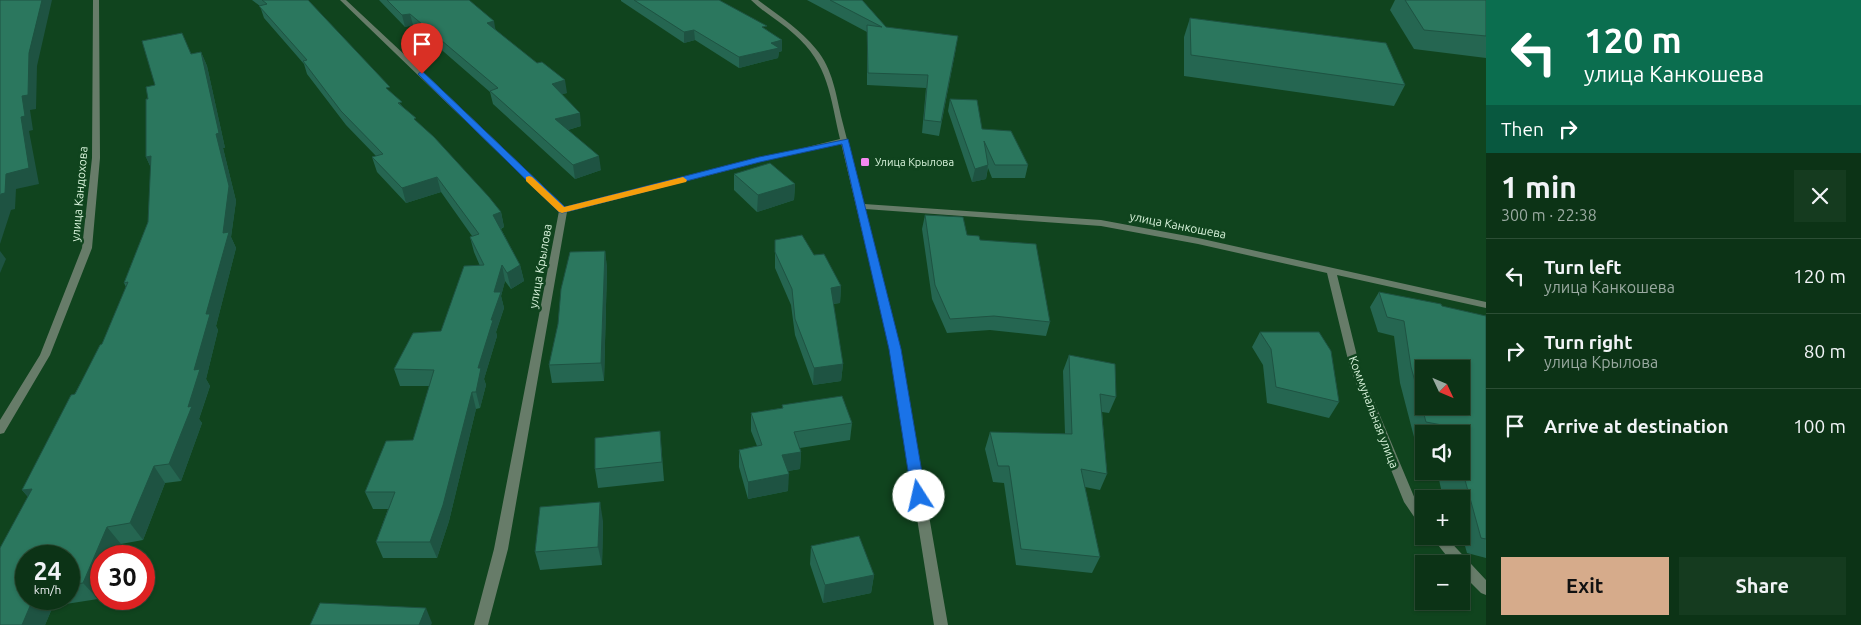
<!DOCTYPE html>
<meta charset="utf-8">
<style>
:root{--surface:#0c3316;--page:#153b1f;--text:#f1f3f6;--muted:#9aaaa1;--line:#2c4e35;--accent:#d6ab8b}
body{margin:0;font-family:Ubuntu,sans-serif;background:var(--page);color:var(--text);height:100vh;display:flex;flex-direction:column;font-size:19px;white-space:nowrap}
*{box-sizing:border-box;margin:0}
p{font-size:16px;color:var(--muted)}
.icon{flex:none;width:28px;height:28px;fill:none;stroke:currentColor;stroke-width:2;stroke-linecap:round;stroke-linejoin:round}
.map{position:relative;flex:1;overflow:hidden}
.sheet{display:flex;flex-direction:column;background:var(--surface);width:375px}
.sheet>*{flex:none}
.hud{background:#0b6e4f;color:#fff;overflow:hidden}
.needle{width:32px;rotate:134deg}
.controls{position:absolute;left:1415px;top:360px;display:grid;gap:10px}
.controls a{display:grid;place-items:center;width:55px;height:55px;border-radius:0px;background:var(--surface);box-shadow:0 1px 4px #0004,0 0 0 1px var(--line);font-size:25px}
.speed{position:absolute;left:15px;top:545px;display:flex;gap:10px;font-size:25px;font-weight:700;text-align:center}
.speed>*{display:grid;place-content:center;width:65px;height:65px;border-radius:50%;background:var(--surface);box-shadow:0 1px 4px #0004,0 0 0 1px var(--line);line-height:1}
.speed small{font-size:12px;font-weight:400}
.speed .limit{border:8px solid #d22;background:#fff;color:#111}
.pin{position:absolute;display:grid;place-items:center;width:42px;height:42px;color:#fff;margin:-51px -21px;border-radius:50% 50% 50% 0;rotate:-45deg;box-shadow:0 0 5px #0007}
.pin .icon{rotate:45deg}
.me{position:absolute;width:55px;margin:-28px;rotate:350deg;stroke-linejoin:round;filter:drop-shadow(0 0 4px #0008)}
.turn{display:flex;align-items:center;gap:18px;height:105px;padding:0 15px;font-size:22px}
.turn .icon{width:65px;height:65px;stroke-width:2.5}
.turn b{display:block;font-size:35px;line-height:42px}
.then{display:flex;align-items:center;height:48px;padding:0 15px;background:#0003;gap:10px;font-size:19px}
.round{display:grid;place-items:center;flex:none;width:52px;height:52px;border-radius:0px;background:var(--page)}
.summary{display:flex;align-items:center;justify-content:space-between;height:85px;padding:0 15px}
h1{font-size:30px;font-weight:700;line-height:38px}
.action{display:flex;gap:10px;margin-top:auto;padding:10px 15px}
.action a{flex:1;height:58px;border-radius:0px;background:var(--accent);color:#111;font-size:20px;font-weight:700;line-height:58px;text-align:center}
.action a+a{background:var(--page);color:var(--text)}
ul{padding:0;list-style:none}
li{display:flex;align-items:center;gap:15px;height:75px;padding:0 15px;border-top:1px solid var(--line)}
li div{flex:1}
li b{display:block;font-size:19px}
li em{font-style:normal}
main{display:flex;flex:1;min-height:0}
.map>svg:first-child{display:block}
.lines{fill:none;stroke-linecap:round;stroke-linejoin:round}
.minor{fill:#677c69;fill-rule:evenodd}
.wall{fill:#256651;fill-rule:evenodd}
.shaded-wall{fill:#1e5342}
.building{fill:#2b775e;stroke:#1e5342;fill-rule:evenodd}
.route{fill:#1a73e8;stroke:#114b97}
.slow{fill:#f59e0b}
.poi-dot{fill:#f489f0;stroke:#10441e;stroke-width:2}
.labels{text-anchor:middle;dominant-baseline:central;stroke-width:5;stroke-linejoin:round;paint-order:stroke}
.far-poi-label{font-size:11px;fill:#d8f3db;stroke:#10441e;text-anchor:start}
.street-label{font-size:12px;fill:#d8f3db;stroke:#10441e}
</style>
<main>
<div class="map">
<svg width="1486" height="625" viewBox="0 0 1486 625">
<rect width="100%" height="100%" fill="#10441e"/>
<g class="lines">
<g class="minor">
<polygon points="93,0 99,0 100,158 92,248 50,355 4,433 0,434 0,420 40,355 82,248 92,158"/>
<path d="M340,0h6l91,85 128,122 275,-68c-10,-42 -11,-75 -46,-105 -13,-12 -30,-21 -43,-34h7c20,15 42,29 58,49 17,20 20,46 26,71 7,27 14,55 22,84l237,16 97,18 288,64v6l-149,-33 23,93 55,131 9,11v15l-5,-1 -15,-22 -54,-134 -23,-95 -129,-29 -97,-18 -236,-17 35,140 48,276h-14l-44,-276 -49,-206 -81,19 -193,50 -59,337 -20,76h-14l20,-76 65,-338z"/>
<polygon points="1431,536 1445,536 1486,580 1486,595 1481,593 1461,573 1461,564 1453,564"/>
</g>
</g>
<g class="wall">
<polygon points="252,0 308,0 403,107 501,212 504,227 501,229 520,265 524,281 511,289 505,281 501,296 504,308 496,332 497,336 484,379 486,385 480,408 476,409 449,521 437,558 383,558 376,542 388,509 373,509 365,492 413,440 430,386 400,386 394,369 441,331 480,266 474,252 470,237 472,236 441,192 406,203 377,172 372,157 376,156 346,125 307,74 304,64 264,18 260,6"/>
<polygon points="379,0 469,0 495,29 567,93 562,94 581,126 568,130 601,170 575,179 493,104 490,92 413,25 405,27"/>
<polygon points="621,0 719,0 767,30 782,51 779,52 778,58 739,68 695,40 684,43 621,1"/>
<polygon points="807,0 862,0 886,27 956,48 939,136 922,133 926,88 867,85 867,32"/>
<polygon points="1395,0 1486,0 1486,58 1414,49 1390,10"/>
<polygon points="1190,18 1405,85 1394,106 1184,76 1184,37"/>
<path d="M201,52l6,14 18,82h-2l13,53 -5,36 5,11 -20,78 2,4 -12,49 4,7 -11,33 3,4 -21,58 -16,2 -22,57 -22,4 -23,55 -45,7 -8,19h-45l28,-128 -6,-7 80,-146 24,-57 -2,-4 24,-61 3,-54 -5,-11 2,-58 7,-14 36,-31zM69,556v43h-43z"/>
<polygon points="950,99 982,129 1028,165 1025,178 992,178 988,168 986,179 972,182 948,111"/>
<polygon points="734,174 795,184 794,200 757,212 734,190"/>
<polygon points="925,215 967,235 980,240 1050,322 1046,336 990,330 947,333 932,299 922,229"/>
<polygon points="775,240 814,255 841,286 840,303 833,304 843,364 841,381 813,385 795,335 791,305 775,268"/>
<polygon points="605,251 607,268 604,381 552,383 549,365 558,324"/>
<polygon points="1379,292 1486,316 1486,558 1467,553 1461,532 1461,499 1452,499 1452,496 1442,493 1437,471 1461,471 1461,434 1424,434 1424,439 1414,437 1400,383 1394,336 1378,332 1370,307"/>
<polygon points="1260,332 1339,402 1329,418 1267,403 1263,365 1252,347"/>
<polygon points="1069,355 1116,397 1109,413 1102,412 1107,474 1100,490 1085,487 1100,557 1092,573 1016,565 1004,483 993,482 985,449 990,432 1065,434 1063,371"/>
<polygon points="782,405 852,423 850,440 800,448 801,452 800,469 788,471 788,491 748,499 739,467 739,450 757,446 751,431 751,413 782,408"/>
<polygon points="660,431 664,481 598,488 595,469"/>
<polygon points="603,521 602,565 540,570 535,552"/>
<polygon points="811,546 874,575 871,593 823,603 810,564"/>
</g>
<g class="shaded-wall">
<polygon points="42,0 52,0 37,66 36,109 30,110 33,130 29,131 39,184 16,189 15,209 11,210 0,244 0,197 21,117 22,96 29,53"/>
<polygon points="410,14 413,25 405,27 402,15"/>
<polygon points="494,21 496,33 487,23"/>
<polygon points="694,30 695,40 684,43 684,32"/>
<polygon points="782,40 782,51 779,52 778,58 739,68 739,57 771,43"/>
<polygon points="201,52 207,66 225,148 223,148 236,201 231,237 236,248 216,326 218,330 206,379 210,386 199,419 202,423 181,481 169,464 188,407 194,370 206,314 223,233"/>
<polygon points="565,80 567,93 554,96 552,84"/>
<polygon points="580,113 581,126 557,133 555,119"/>
<polygon points="151,156 153,172 146,157"/>
<polygon points="599,156 601,170 575,179 573,165"/>
<polygon points="988,165 986,179 972,182 975,169"/>
<polygon points="437,177 441,192 406,203 402,188"/>
<polygon points="795,184 794,200 757,212 758,195"/>
<polygon points="501,212 504,227 496,230 493,215"/>
<polygon points="0,251 6,259 0,273"/>
<polygon points="605,251 607,268 604,381 601,363"/>
<polygon points="502,265 505,281 501,296 504,308 496,332 497,336 484,379 486,385 480,408 476,392 478,368 491,320 494,292"/>
<polygon points="520,265 524,281 511,289 507,273"/>
<polygon points="841,286 840,303 829,304 831,288"/>
<polygon points="843,364 841,381 813,385 814,368"/>
<polygon points="472,392 476,409 449,521 437,558 430,542"/>
<polygon points="801,452 800,469 781,472 782,455"/>
<polygon points="154,466 165,483 143,540 130,523"/>
<polygon points="789,474 788,491 748,499 748,482"/>
<polygon points="32,489 37,507 22,490"/>
<polygon points="600,502 603,521 602,565 598,547"/>
<polygon points="107,527 121,544 116,556 101,556 101,592 98,599 83,583"/>
<polygon points="874,575 871,593 823,603 825,585"/>
<polygon points="33,599 46,599 53,606 45,625 22,625"/>
<polygon points="426,608 432,623 431,625 419,625"/>
</g>
<g class="building">
<polygon points="0,0 42,0 29,53 28,95 22,96 25,116 21,117 29,168 6,174 5,193 1,194 0,197"/>
<polygon points="262,0 308,0 390,87 386,88 402,102 398,103 416,118 414,119 434,137 489,197 501,212 493,215 520,265 507,273 502,265 494,292 501,292 491,320 493,320 478,368 481,368 476,392 472,392 443,505 430,542 376,542 395,492 365,492 386,441 413,440 434,370 394,369 413,333 441,331 464,266 484,265 470,237 479,234 437,177 402,188 372,157 383,154 341,111 303,61 307,60 259,6 267,4"/>
<polygon points="387,0 469,0 494,21 487,23 537,63 542,62 565,80 552,84 580,113 555,119 599,156 573,165 490,91 498,88 410,14 402,15"/>
<polygon points="634,0 719,0 767,26 762,27 782,40 771,43 779,48 739,57 694,30 684,32"/>
<polygon points="830,0 862,0 886,27 958,36 941,122 924,120 928,75 868,73 867,25 882,27"/>
<polygon points="1405,0 1486,0 1486,36 1424,30"/>
<polygon points="1190,18 1386,43 1405,85 1191,55"/>
<polygon points="182,33 191,54 201,52 219,133 216,134 229,186 223,233 229,232 206,314 210,314 194,370 200,369 188,407 192,406 169,464 154,466 130,523 107,527 83,583 69,585 69,556 26,556 26,599 33,599 22,625 0,625 0,548 32,489 22,490 71,395 75,394 100,345 102,344 128,282 124,283 148,222 151,156 146,157 146,99 148,99 146,87 155,85 142,41"/>
<polygon points="950,99 977,100 982,129 1011,131 1028,165 995,165 984,141 988,165 975,169"/>
<polygon points="770,163 795,184 758,195 734,174"/>
<polygon points="925,215 963,217 967,235 979,236 980,240 1036,244 1050,322 994,316 950,319 935,285"/>
<polygon points="802,235 814,255 824,254 841,286 831,288 843,364 814,368 795,319 792,289 775,252 775,240"/>
<polygon points="605,251 601,363 549,365 558,324 561,289 570,252"/>
<path d="M1379,292l62,12 1,2 44,10v223l-5,-1 -16,-58 -10,-2 -2,-7h8v-37h-17l-2,-9 -16,-3 -15,-55 -7,-46 -17,-4zM1424,369h37v37h-37z"/>
<polygon points="1260,332 1319,332 1331,351 1339,402 1276,387 1271,349"/>
<polygon points="1069,355 1115,364 1116,397 1100,394 1107,474 1081,469 1100,557 1021,549 1009,466 998,466 990,432 1072,434"/>
<polygon points="842,396 852,423 794,432 801,452 782,455 789,474 748,482 739,450 762,445 751,413 783,408 782,405"/>
<polygon points="660,431 662,462 595,469 595,438"/>
<polygon points="600,502 598,547 535,552 540,507"/>
<polygon points="859,536 874,575 825,585 811,546"/>
<polygon points="320,603 426,608 419,625 310,625"/>
</g>
<polygon class="route" points="422,71 565,207 759,157 848,139 901,349 926,496 924,500 919,502 914,500 912,496 889,349 842,144 760,162 562,213 559,212 419,75 418,74"/>
<polygon class="slow" points="529,176 532,177 564,207 683,177 687,180 686,182 562,213 559,212 526,181 526,177"/>
<rect class="poi-dot" x="860" y="157" width="10" height="10" rx="2.5"/>
<g class="labels">
<g class="far-poi-label">
<text x="875" y="162">Улица Крылова</text>
</g>
<g class="street-label">
<text transform="translate(79 194) rotate(-85)">улица Кандохова</text>
<text transform="translate(1178 225) rotate(11)">улица Канкошева</text>
<text transform="translate(540 266) rotate(-80)">улица Крылова</text>
<text transform="translate(1374 412) rotate(69)">Коммунальная улица</text>
</g>
</g>
</svg>
<div class="controls">
<a><svg class="needle" viewBox="-14 -14 28 28"><path d="M0-13l5 13h-10z" fill="#e53935"/><path d="M0 13l5-13h-10z" fill="#9aaaa1"/></svg></a>
<a><svg class="icon" aria-label="sound" viewBox="0 0 24 24"><path d="M4 9h4l5-4v14l-5-4H4zM17 9q2 3 0 6"/></svg></a>
<a>+</a>
<a>−</a>
</div>
<div class="speed"><div>24<small>km/h</small></div><div class="limit">30</div></div>
<div class="pin" style="left:422px;top:74px;background:#d93025"><svg class="icon" aria-label="arrive" viewBox="0 0 24 24"><path d="M6 21V4h12l-3 4 3 4H6"/></svg></div>
<svg class="me" style="left:919px;top:496px" viewBox="-20 -20 40 40"><circle r="19" fill="#fff"/><path d="M0-13L10 11 0 6-10 11z" fill="#1a73e8"/></svg>
</div>
<section class="sheet">
<div class="hud">
<div class="turn"><svg class="icon" aria-label="left" viewBox="0 0 24 24"><path d="M17 20v-9H6M10 6l-5 5 5 5"/></svg><div><b>120 m</b>улица Канкошева</div></div>
<div class="then">Then<svg class="icon" aria-label="right" viewBox="0 0 24 24"><path d="M7 20v-9h11M14 6l5 5-5 5"/></svg></div>
</div>
<div class="summary"><div><h1>1 min</h1><p>300 m · 22:38</p></div><a class="round"><svg class="icon" aria-label="close" viewBox="0 0 24 24"><path d="M6 6l12 12M18 6L6 18"/></svg></a></div>
<ul>
<li><svg class="icon" aria-label="left" viewBox="0 0 24 24"><path d="M17 20v-9H6M10 6l-5 5 5 5"/></svg><div><b>Turn left</b><p>улица Канкошева</p></div><em>120 m</em></li>
<li><svg class="icon" aria-label="right" viewBox="0 0 24 24"><path d="M7 20v-9h11M14 6l5 5-5 5"/></svg><div><b>Turn right</b><p>улица Крылова</p></div><em>80 m</em></li>
<li><svg class="icon" aria-label="arrive" viewBox="0 0 24 24"><path d="M6 21V4h12l-3 4 3 4H6"/></svg><div><b>Arrive at destination</b></div><em>100 m</em></li>
</ul>
<div class="action"><a>Exit</a><a>Share</a></div>
</section>
</main>
